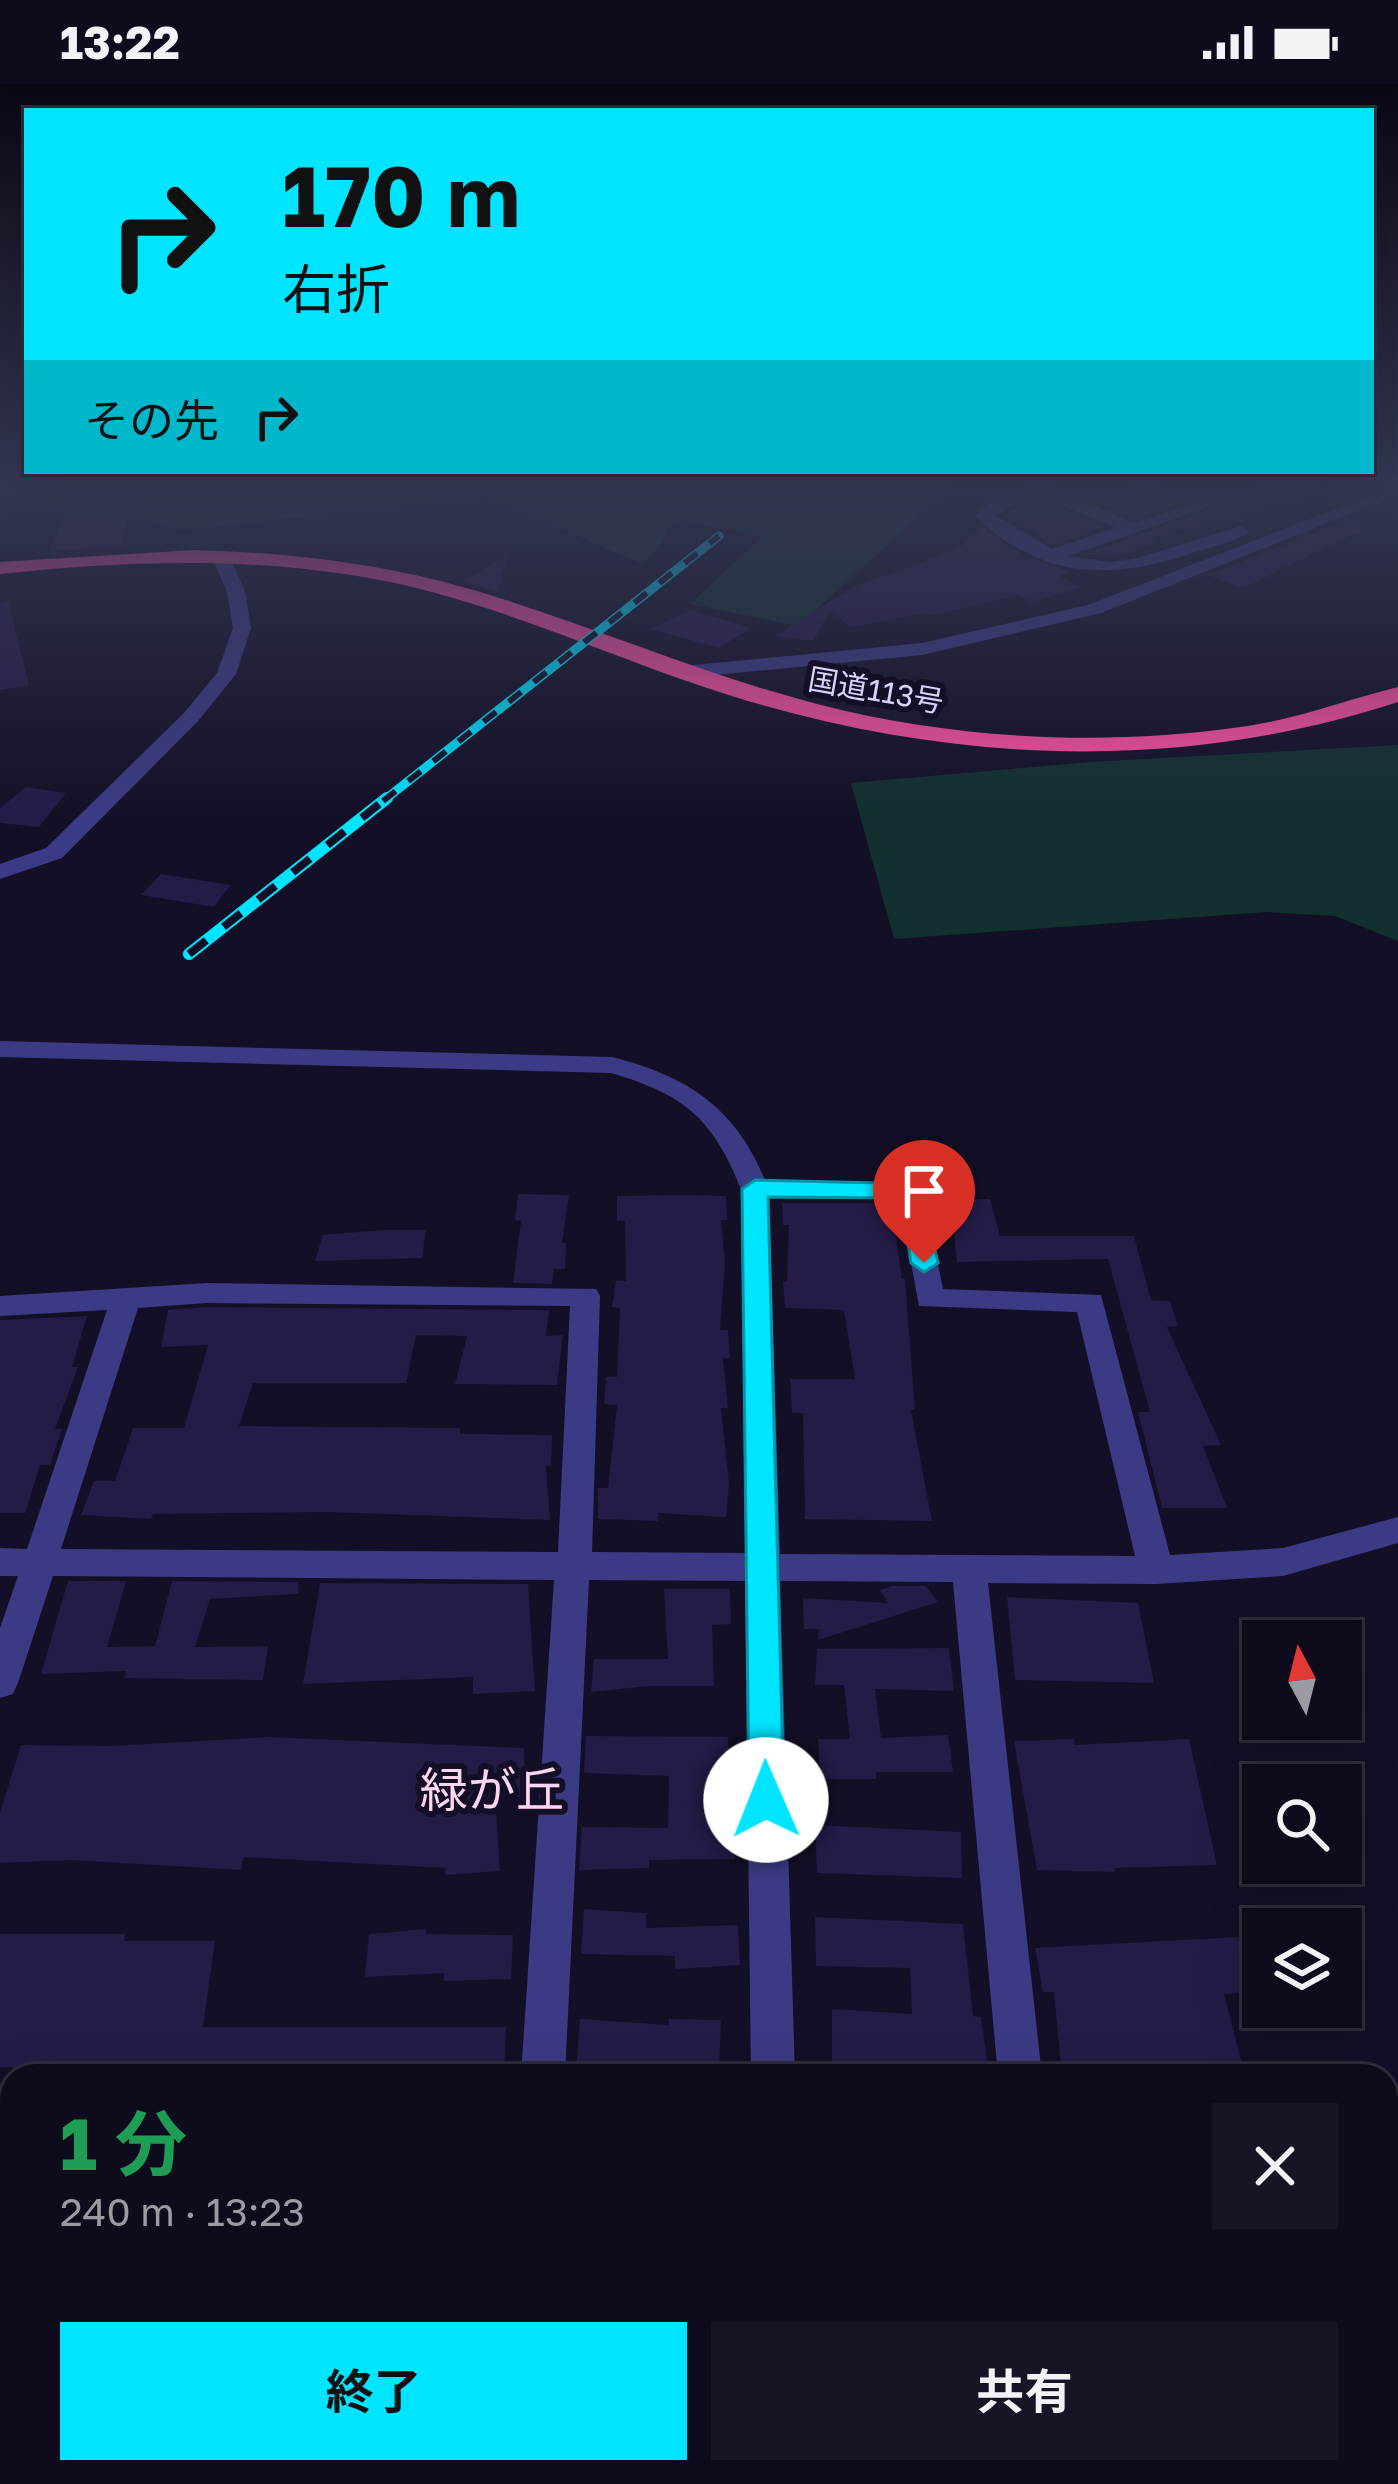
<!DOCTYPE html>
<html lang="ja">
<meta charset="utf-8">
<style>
:root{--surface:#0e0b1c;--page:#171425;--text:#f1f3f6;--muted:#9b9ba3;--line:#2e2b3b;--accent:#00e5ff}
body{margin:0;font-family:"Golos Text","Noto Sans JP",sans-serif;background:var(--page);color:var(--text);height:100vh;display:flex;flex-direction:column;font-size:45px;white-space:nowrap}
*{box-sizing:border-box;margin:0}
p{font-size:39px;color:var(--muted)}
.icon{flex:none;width:66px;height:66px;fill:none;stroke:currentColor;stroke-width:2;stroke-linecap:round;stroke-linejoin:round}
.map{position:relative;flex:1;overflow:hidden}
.sheet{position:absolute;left:0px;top:1980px;width:1398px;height:420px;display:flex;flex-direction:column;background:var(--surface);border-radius:36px 36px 0 0;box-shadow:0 12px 48px #0002,0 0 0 3px var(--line)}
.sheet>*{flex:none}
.top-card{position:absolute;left:24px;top:24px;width:1350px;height:366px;border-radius:0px;box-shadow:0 12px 48px #0002,0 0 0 3px var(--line);background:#00e5ff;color:#111;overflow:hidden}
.needle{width:78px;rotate:353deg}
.fabs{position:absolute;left:1242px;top:1536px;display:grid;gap:24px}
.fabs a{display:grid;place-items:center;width:120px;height:120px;border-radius:0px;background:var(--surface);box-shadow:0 12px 48px #0002,0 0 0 3px var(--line);font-size:60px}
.pin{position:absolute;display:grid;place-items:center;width:102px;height:102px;color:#fff;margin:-123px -51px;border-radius:50% 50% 50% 0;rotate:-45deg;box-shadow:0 0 12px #0007}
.pin .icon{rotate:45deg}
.me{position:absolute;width:132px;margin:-66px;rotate:359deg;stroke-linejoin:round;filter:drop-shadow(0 0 9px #0008)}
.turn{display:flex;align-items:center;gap:42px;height:252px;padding:0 60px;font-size:54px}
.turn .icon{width:156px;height:156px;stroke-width:2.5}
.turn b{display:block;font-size:84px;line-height:102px}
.then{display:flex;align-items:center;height:114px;padding:0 60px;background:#0003;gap:24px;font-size:45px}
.round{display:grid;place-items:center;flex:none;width:126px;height:126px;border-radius:0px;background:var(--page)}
.overview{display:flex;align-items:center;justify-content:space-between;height:204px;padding:0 60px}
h1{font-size:72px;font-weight:700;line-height:90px;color:#1e9e55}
.button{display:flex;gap:24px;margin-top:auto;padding:24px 60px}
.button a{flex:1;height:138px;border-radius:0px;background:var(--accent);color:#111;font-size:48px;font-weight:700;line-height:138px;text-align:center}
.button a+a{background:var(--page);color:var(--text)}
.status{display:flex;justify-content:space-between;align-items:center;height:84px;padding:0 60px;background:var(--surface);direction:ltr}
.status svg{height:33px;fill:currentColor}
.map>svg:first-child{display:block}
.green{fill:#12302f}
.building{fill:#241b47}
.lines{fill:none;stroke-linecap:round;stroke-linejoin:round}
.minor{fill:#3d3a85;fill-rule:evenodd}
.highway{fill:#ff4fa3;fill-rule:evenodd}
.rail-far1-casing{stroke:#00e5ff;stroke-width:9}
.rail-casing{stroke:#00e5ff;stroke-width:12}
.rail-far1{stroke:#130f26;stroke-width:6;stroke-dasharray:16;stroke-linecap:butt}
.rail{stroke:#130f26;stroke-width:8;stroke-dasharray:22;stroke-linecap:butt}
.route{fill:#00e5ff;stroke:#0095a6;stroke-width:3}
.labels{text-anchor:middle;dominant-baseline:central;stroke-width:12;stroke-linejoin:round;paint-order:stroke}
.far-street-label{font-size:30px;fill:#d9d4ff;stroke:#130f26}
.near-neighbourhood-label{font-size:48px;fill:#ffd6f0;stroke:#130f26}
</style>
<div class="status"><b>13:22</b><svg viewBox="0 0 49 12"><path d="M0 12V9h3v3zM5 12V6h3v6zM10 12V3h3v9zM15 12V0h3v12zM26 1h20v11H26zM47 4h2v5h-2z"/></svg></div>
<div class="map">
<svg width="1398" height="2400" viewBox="0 0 1398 2400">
<rect width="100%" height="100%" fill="#130f26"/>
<g class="green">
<polygon points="0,401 960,401 946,408 798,542 690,520 764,451 682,437 668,444 660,462 643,480 488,413 183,446 132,433 0,421"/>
<polygon points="1398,661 1398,857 1335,832 1266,828 894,855 851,699 1090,678"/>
</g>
<g class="building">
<polygon points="1132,401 1137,401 1178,420 1133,434 1092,415"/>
<polygon points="1276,401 1322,401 1323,409 1149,454 1158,458 1115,473 1087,470"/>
<polygon points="124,407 149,426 127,430 122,463 49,467 73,416"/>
<polygon points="1037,415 1103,443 1053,460 1004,431"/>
<polygon points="1348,436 1369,443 1249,501 1239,504 1209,491"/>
<polygon points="982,443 1022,472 1068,487 1060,493 1082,503 1031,518 1019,511 929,532 924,529 850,543 830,526 813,557 776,552 853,503 958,465"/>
<polygon points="508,472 497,509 462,497"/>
<polygon points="8,518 29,601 0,606 0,520"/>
<polygon points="691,526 751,544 719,564 651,545"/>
<polygon points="26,703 66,709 39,743 0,739 0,724"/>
<polygon points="161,790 230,801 214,823 141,811"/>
<polygon points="518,1110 569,1111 562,1159 566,1159 565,1185 554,1185 552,1200 513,1199 521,1137 515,1136"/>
<polygon points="685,1111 726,1112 727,1136 721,1136 725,1178 720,1246 728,1246 730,1274 723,1274 728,1324 721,1324 729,1400 726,1433 658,1429 658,1437 598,1435 598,1404 608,1404 617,1321 604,1320 606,1293 617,1293 620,1224 612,1223 616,1197 626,1197 625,1137 617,1137 617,1112"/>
<polygon points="942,1115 990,1115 1000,1152 1134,1152 1151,1216 1170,1217 1178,1242 1167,1243 1221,1361 1203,1362 1227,1424 1162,1424 1138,1328 1150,1328 1108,1175 957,1178 953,1143 946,1143"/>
<polygon points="782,1119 891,1119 902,1195 905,1195 915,1326 911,1326 932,1437 805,1435 803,1329 792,1329 790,1295 855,1295 844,1226 785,1224 783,1198 787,1198 789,1141 783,1141"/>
<polygon points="382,1146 426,1146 422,1174 315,1177 323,1151"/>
<polygon points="207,1223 549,1226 546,1252 563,1251 557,1301 455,1300 467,1252 416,1251 406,1299 253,1299 239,1342 460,1344 460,1350 552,1351 551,1382 546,1382 550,1436 328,1428 153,1430 151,1435 81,1431 94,1397 115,1397 133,1344 184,1344 208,1261 161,1263 168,1226"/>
<polygon points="87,1232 72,1283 78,1283 55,1345 62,1345 50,1381 40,1381 25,1429 0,1429 0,1236"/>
<polygon points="68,1497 126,1497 107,1563 155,1562 172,1497 298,1498 299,1510 210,1515 195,1563 268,1562 263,1596 124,1594 126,1587 41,1590"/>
<polygon points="320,1499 528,1500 535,1607 473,1610 473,1593 303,1600"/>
<polygon points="892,1502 926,1502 938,1518 818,1556 819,1545 804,1545 803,1514 888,1519 880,1506"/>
<polygon points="664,1505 730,1505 731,1540 712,1541 714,1602 649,1602 591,1608 594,1575 668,1575"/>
<polygon points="1007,1513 1138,1519 1154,1599 1015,1596"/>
<polygon points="949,1564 954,1607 875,1605 881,1654 948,1651 953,1688 876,1688 876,1695 820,1695 818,1655 850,1655 844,1601 815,1601 817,1565"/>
<polygon points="586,1652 728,1653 730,1730 738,1730 735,1775 649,1776 649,1784 579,1786 582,1743 668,1744 669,1692 584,1689"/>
<polygon points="268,1653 524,1664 525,1713 495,1713 500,1787 445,1791 446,1784 243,1773 241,1786 71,1776 0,1779 0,1729 21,1661 110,1662"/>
<polygon points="1074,1655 1075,1661 1189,1655 1217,1781 1114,1784 1115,1788 1037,1786 1014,1657"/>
<polygon points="815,1741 961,1748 962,1794 817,1789"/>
<polygon points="584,1825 646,1829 646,1844 738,1841 740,1881 675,1885 675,1872 581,1870"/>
<polygon points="815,1833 963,1840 973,1932 981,1933 988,1984 832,1981 832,1925 912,1930 910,1884 816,1882"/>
<polygon points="426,1845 426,1850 513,1851 511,1895 444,1897 444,1889 365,1893 369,1850"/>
<polygon points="0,1850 125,1850 124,1857 215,1857 203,1943 506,1943 504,1988 436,1992 437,1985 297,1992 113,1992 114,1984 0,1983"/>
<polygon points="1256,1852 1263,1876 1263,1908 1224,1910 1245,1992 1062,1992 1054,1908 1043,1908 1035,1864"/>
<polygon points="580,1935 669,1941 669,1935 721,1936 719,1986 576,1987"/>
</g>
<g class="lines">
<g class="minor">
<path d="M1029,401h22l82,38 58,-19 -50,-19c23,0 43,12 66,13 19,0 42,-13 65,-13l-204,71 42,6 25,-3 106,-33 9,5c-16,12 -41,16 -61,23 -81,27 -149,24 -214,-38l17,-16zM1036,410l80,34 -64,21 -57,-34z"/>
<polygon points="1398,401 1398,411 1101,529 922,571 683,594 673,588 683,582 922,559 1088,521"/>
<polygon points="220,467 229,472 245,507 251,544 236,590 198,637 62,774 0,795 0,780 46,764 184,629 217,589 233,544 227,507 211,472"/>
<path d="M0,957l612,16c75,19 123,50 153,123l157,4 21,105 158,6 69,260 113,-7 115,-31v26l-115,33 -127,8 -168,-1 54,493h-44l-45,-494 -173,-1 15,495h-44l-6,-495 -156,-1 -24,496h-44l33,-496 -501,-4 -35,107 -5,11 -13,4v-70l18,-52h-18v-28l27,1 80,-239 -107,6v-20l207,-13 389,6 4,7 -8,256 153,1 -4,-364c-28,-71 -58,-95 -130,-116l-611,-16zM769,1114l130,1 20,107 158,6 58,244 -355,-2zM207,1219l363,3 -12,246 -497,-3 77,-241z"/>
<rect x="0" y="2040" width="12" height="44"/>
<rect x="1386" y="2333" width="12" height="50"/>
<polygon points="559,2388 609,2388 613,2400 563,2400"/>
<polygon points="1314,2388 1364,2388 1366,2400 1316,2400"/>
</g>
<path class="highway" d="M195,466c101,3 199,15 295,45 110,34 215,80 327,109 135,35 285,43 423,23 55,-7 105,-27 158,-40v15c-216,71 -446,62 -663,-5 -116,-36 -226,-90 -345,-115 -129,-26 -260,-22 -390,-8v-12z"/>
<defs>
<polyline id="rail-far1" points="383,717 719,452"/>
<polyline id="rail" points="189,870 387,714"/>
</defs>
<use href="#rail-far1" class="rail-far1-casing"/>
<use href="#rail" class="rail-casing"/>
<use href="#rail-far1" class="rail-far1"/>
<use href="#rail" class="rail"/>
</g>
<linearGradient id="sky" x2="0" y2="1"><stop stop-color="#0a0815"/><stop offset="0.54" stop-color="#333752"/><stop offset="1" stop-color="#333752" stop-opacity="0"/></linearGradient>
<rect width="1398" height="737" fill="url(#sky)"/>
<polygon class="route" points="755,1096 921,1100 938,1179 924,1188 911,1179 901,1114 768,1113 784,1716 779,1727 766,1731 754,1727 749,1716 742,1105"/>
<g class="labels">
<g class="far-street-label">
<text transform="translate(876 606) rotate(10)">国道113号</text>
</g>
<g class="near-neighbourhood-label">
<text x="492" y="1705">緑が丘</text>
</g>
</g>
</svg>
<div class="fabs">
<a><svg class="needle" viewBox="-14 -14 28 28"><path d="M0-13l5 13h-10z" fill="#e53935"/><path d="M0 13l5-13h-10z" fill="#9b9ba3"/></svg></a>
<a><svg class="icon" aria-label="search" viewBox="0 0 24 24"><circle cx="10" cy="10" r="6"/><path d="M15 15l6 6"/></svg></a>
<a><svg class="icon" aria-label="layers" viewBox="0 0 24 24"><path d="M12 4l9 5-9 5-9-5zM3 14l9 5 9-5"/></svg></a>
</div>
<div class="pin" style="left:924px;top:1179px;background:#d93025"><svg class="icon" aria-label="arrive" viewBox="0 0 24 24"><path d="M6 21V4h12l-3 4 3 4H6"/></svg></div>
<svg class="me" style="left:766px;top:1716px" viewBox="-20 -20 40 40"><circle r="19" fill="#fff"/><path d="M0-13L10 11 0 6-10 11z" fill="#00e5ff"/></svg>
<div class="top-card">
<div class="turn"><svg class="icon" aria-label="right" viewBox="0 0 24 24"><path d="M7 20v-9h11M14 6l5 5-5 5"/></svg><div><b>170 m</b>右折</div></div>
<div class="then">その先<svg class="icon" aria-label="right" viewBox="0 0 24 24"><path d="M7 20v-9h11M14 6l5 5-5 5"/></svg></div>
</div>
<section class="sheet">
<div class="overview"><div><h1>1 分</h1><p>240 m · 13:23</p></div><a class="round"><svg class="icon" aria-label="close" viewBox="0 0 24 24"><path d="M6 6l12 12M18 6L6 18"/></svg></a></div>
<div class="button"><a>終了</a><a>共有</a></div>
</section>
</div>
